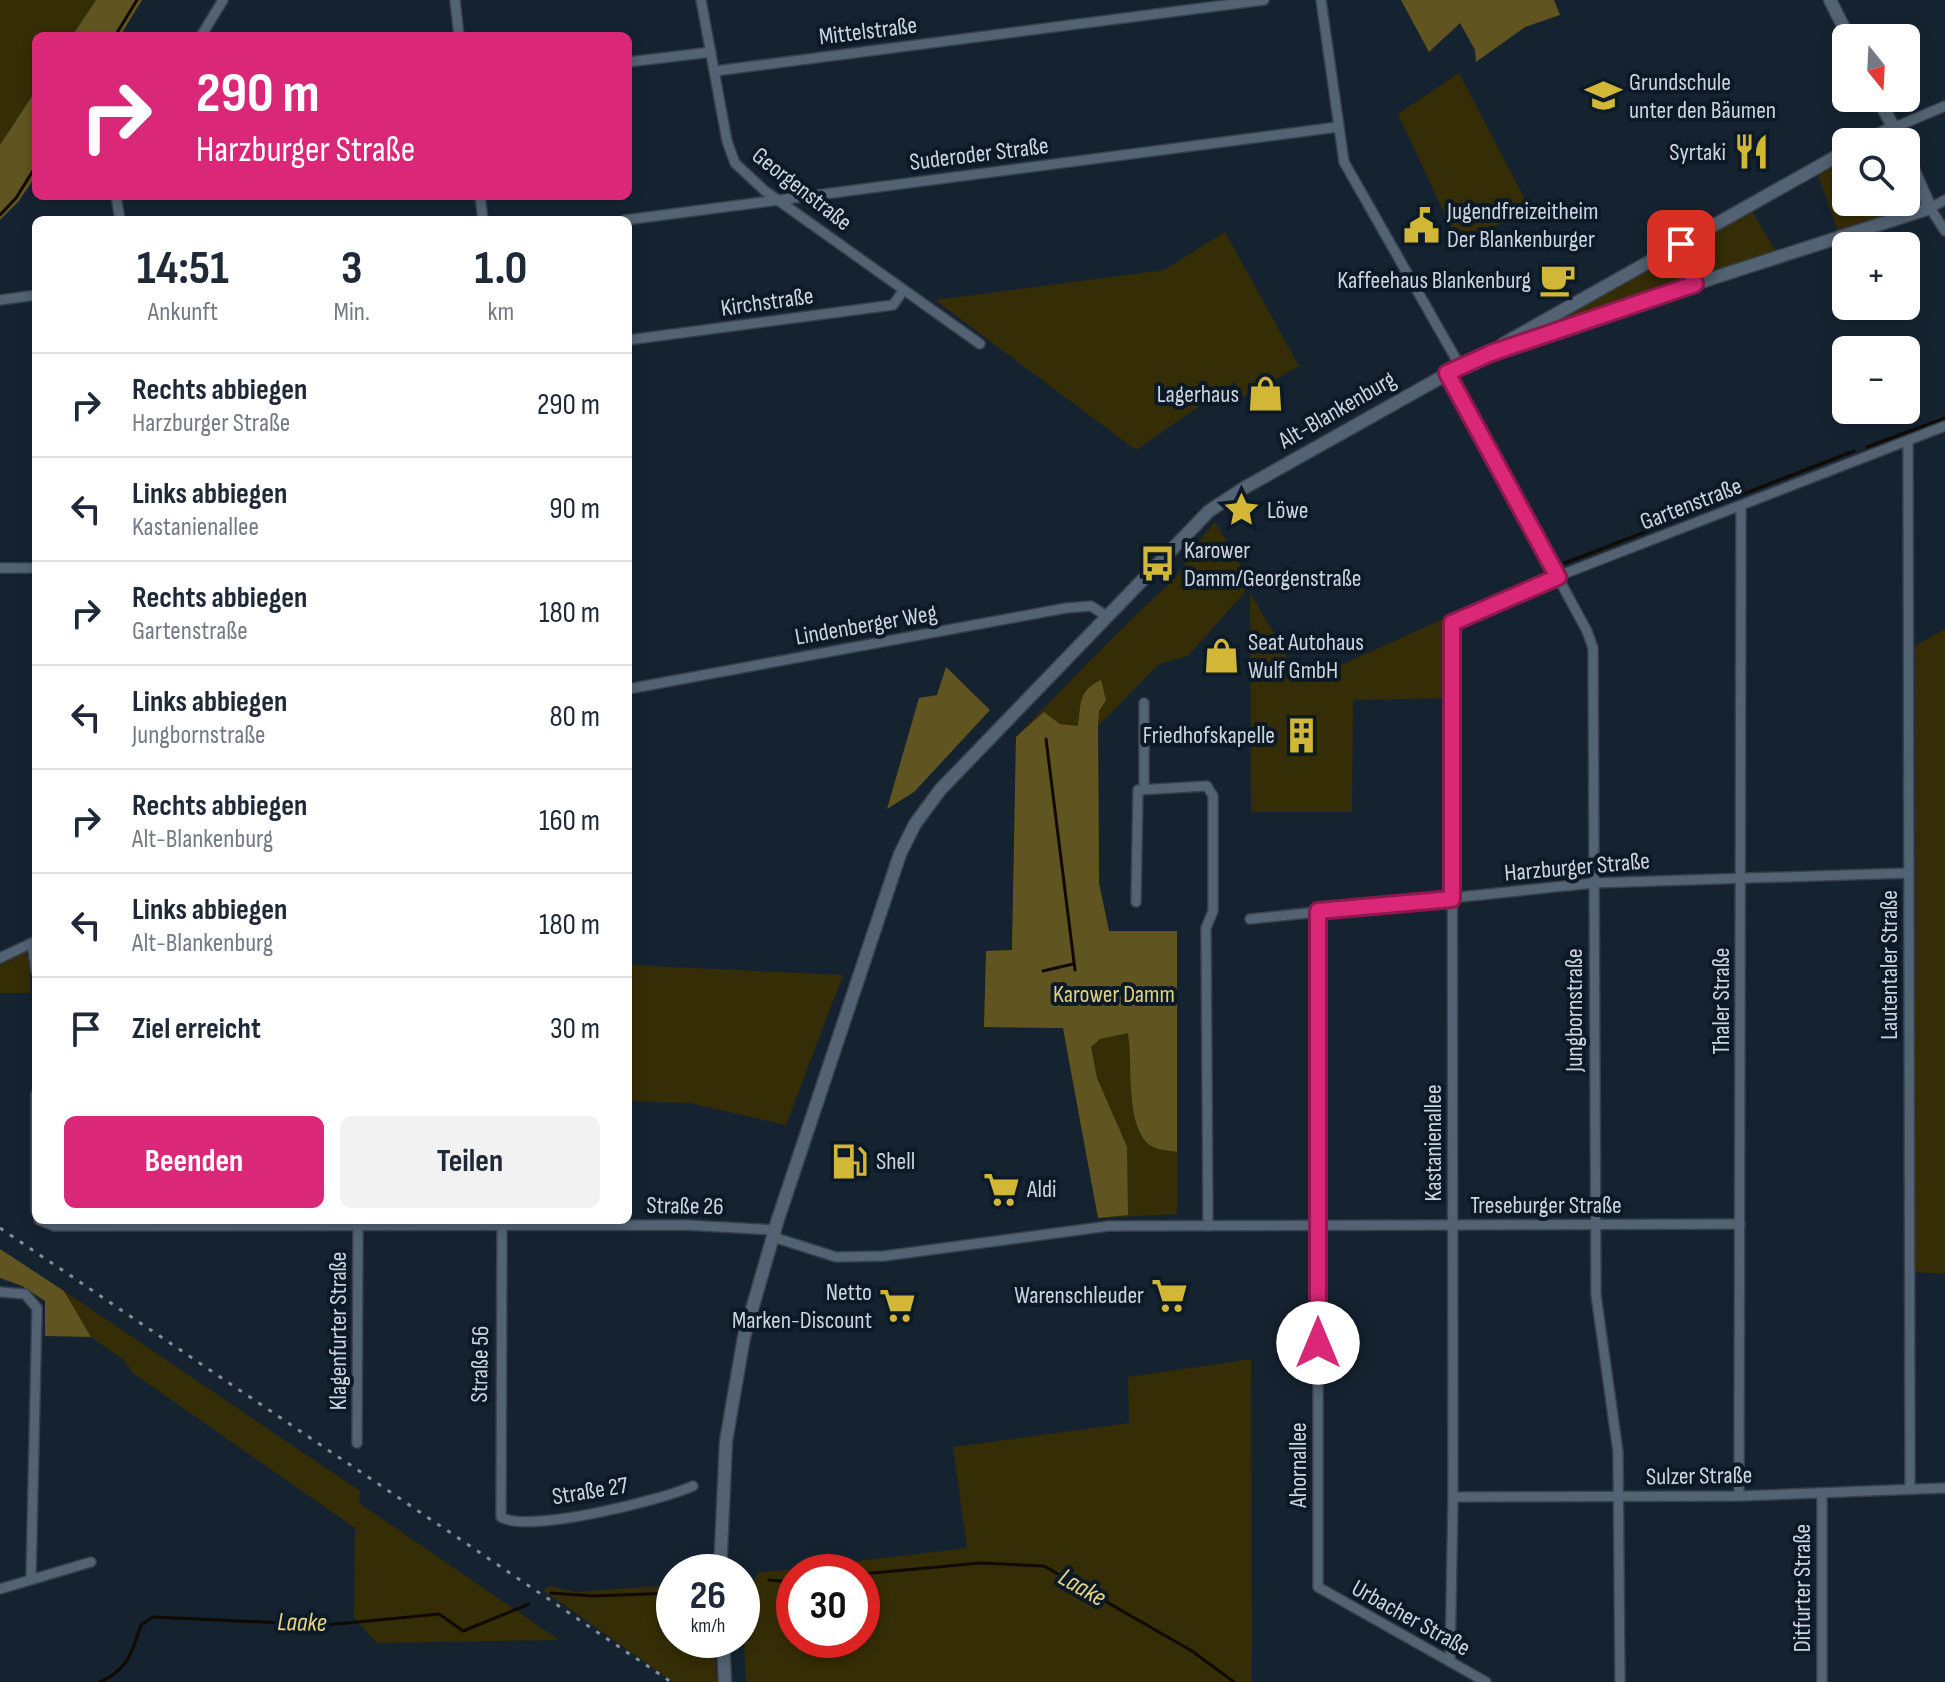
<!DOCTYPE html>
<html lang="de">
<meta charset="utf-8">
<style>
:root{--surface:#fff;--page:#f2f2f3;--text:#1f2937;--muted:#747a83;--line:#e0e1e3;--accent:#db2777}
body{margin:0;font-family:"Sofia Sans Condensed",sans-serif;background:var(--page);color:var(--text);height:100vh;display:flex;flex-direction:column;font-size:30px;white-space:nowrap}
*{box-sizing:border-box;margin:0}
p{font-size:26px;color:var(--muted)}
.icon{flex:none;width:44px;height:44px;fill:none;stroke:currentColor;stroke-width:2;stroke-linecap:round;stroke-linejoin:round}
.map{position:relative;flex:1;overflow:hidden}
.side{position:absolute;left:32px;top:216px;width:600px;height:1008px;display:flex;flex-direction:column;background:var(--surface);border-radius:12px;box-shadow:0 4px 12px #0003}
.side>*{flex:none}
.banner{position:absolute;left:32px;top:32px;width:600px;height:168px;border-radius:12px;box-shadow:0 4px 12px #0003;background:#db2777;color:#fff;overflow:hidden}
.needle{width:52px;rotate:162deg}
.buttons{position:absolute;left:1832px;top:24px;display:grid;gap:16px}
.buttons a{display:grid;place-items:center;width:88px;height:88px;border-radius:12px;background:var(--surface);box-shadow:0 4px 12px #0003;font-size:40px}
.speed{position:absolute;left:656px;top:1554px;display:flex;gap:16px;font-size:40px;font-weight:700;text-align:center}
.speed>*{display:grid;place-content:center;width:104px;height:104px;border-radius:50%;background:var(--surface);box-shadow:0 4px 12px #0003;line-height:1}
.speed small{font-size:20px;font-weight:400}
.speed .limit{border:12px solid #d22;background:#fff;color:#111}
.pin{position:absolute;display:grid;place-items:center;width:68px;height:68px;color:#fff;margin:-34px;border-radius:16px;box-shadow:0 4px 12px #0006}
.me{position:absolute;width:88px;margin:-44px;rotate:0deg;stroke-linejoin:round;filter:drop-shadow(0 0 6px #0008)}
.turn{display:flex;align-items:center;gap:28px;height:168px;padding:0 32px;font-size:36px}
.turn .icon{width:104px;height:104px;stroke-width:2.5}
.turn b{display:block;font-size:56px;line-height:68px}
.eta{display:flex;justify-content:space-evenly;align-items:center;height:136px;text-align:center}
.eta b{font-size:48px;font-weight:700;line-height:56px}
.cta{display:flex;gap:16px;margin-top:auto;padding:16px 32px}
.cta a{flex:1;height:92px;border-radius:12px;background:var(--accent);color:#fff;font-size:32px;font-weight:700;line-height:92px;text-align:center}
.cta a+a{background:var(--page);color:var(--text)}
ul{padding:0;list-style:none}
li{display:flex;align-items:center;gap:24px;height:104px;padding:0 32px;border-top:2px solid var(--line)}
li div{flex:1}
li b{display:block;font-size:30px}
li em{font-style:normal}
.map>svg:first-child{display:block}
.green{fill:#352d06;fill-rule:evenodd}
.forest{fill:#605520}
.lines{fill:none;stroke-linecap:round;stroke-linejoin:round}
.stream{stroke:#100a00;stroke-width:3}
.minor-casing{stroke:#37404c;stroke-width:12}
.secondary-casing{stroke:#37404c;stroke-width:15}
.minor{stroke:#536373;stroke-width:9}
.secondary{stroke:#536373;stroke-width:12}
.rail{stroke:#838e9a;stroke-width:3;stroke-dasharray:4 8;stroke-linecap:butt}
.route-casing{stroke:#8e194d;stroke-width:20}
.route{stroke:#db2777;stroke-width:14}
.labels{text-anchor:middle;dominant-baseline:central;stroke-width:8;stroke-linejoin:round;paint-order:stroke}
.street-label{font-size:24px;fill:#ccd5df;stroke:#0c1a27}
.poi-label{font-size:24px;fill:#ccd5df;stroke:#0c1a27;text-anchor:start}
.park-label{font-size:24px;fill:#e3d080;stroke:#0c1a27}
.water-label{font-size:26px;font-style:italic;fill:#e5d383;stroke:#0c1a27}
</style>
<div class="map">
<svg width="1945" height="1682" viewBox="0 0 1945 1682">
<rect width="100%" height="100%" fill="#152331"/>
<g class="green">
<polygon points="0,0 96,0 72,36 36,36 36,90 0,145"/>
<polygon points="1459,73 1529,207 1460,247 1398,114"/>
<polygon points="1846,162 1846,202 1851,207 1858,205 1857,202 1906,202 1906,181 1913,201 1910,209 1839,234 1817,172"/>
<polygon points="1751,210 1776,251 1707,274 1695,269 1690,245"/>
<polygon points="1225,232 1299,366 1244,397 1234,382 1136,450 935,300 1164,270"/>
<polygon points="1672,253 1682,259 1686,271 1683,282 1530,333"/>
<path d="M1215,522l31,53 -1,17 -57,64 -29,8 -61,62 1,157 10,48h68v283l-79,4 -35,-190 -79,-1 2,-76 26,-1 4,-213c50,-51 99,-104 152,-152 21,-20 29,-45 47,-63z"/>
<polygon points="1250,592 1297,674 1330,670 1441,620 1448,621 1447,698 1353,700 1352,812 1251,812"/>
<polygon points="1945,629 1945,1274 1915,1272 1915,646"/>
<polygon points="25,952 30,960 30,993 0,993 0,965"/>
<polygon points="628,965 843,975 786,1125 690,1103 628,1101"/>
<polygon points="64,1291 360,1491 359,1503 559,1640 377,1643 354,1618 355,1528 133,1373 124,1360 91,1337"/>
<path d="M1251,1359l1,323h-506l-4,-79 16,-30 209,-25 -14,-101 176,-24 -1,-46zM794,1572h68v68h-68z"/>
<polygon points="674,1585 674,1640 714,1640 717,1682 673,1682 543,1590 550,1586 576,1592"/>
</g>
<g class="forest">
<polygon points="96,0 142,0 120,36 72,36"/>
<polygon points="1401,0 1554,0 1560,15 1525,27 1476,62 1475,50 1460,23 1429,52"/>
<polygon points="36,90 36,176 18,202 0,220 0,145"/>
<polygon points="946,667 990,710 914,792 887,809 919,698 937,695"/>
<path d="M1101,680l5,20 -7,11 -1,15 1,157 10,48h68v221c-11,-2 -22,-2 -30,-9 -22,-23 -14,-81 -19,-110l-28,6 -9,8 6,31 30,69 1,68 -30,3 -35,-190 -79,-1 2,-76 26,-1 4,-213 28,-25 16,12 18,2c3,-23 0,-35 23,-46z"/>
<polygon points="0,1249 64,1291 91,1337 45,1336 45,1301 22,1286 0,1278"/>
</g>
<g class="lines">
<g class="stream">
<polyline points="115,36 137,0"/>
<polyline points="0,215 16,198 36,166"/>
<polyline points="1867,447 1945,418"/>
<polyline points="1565,563 1854,451"/>
<polyline points="1046,739 1075,970"/>
<polyline points="1043,971 1073,964"/>
<polyline points="862,1574 980,1563 1044,1566 1192,1651 1234,1682"/>
<polyline points="769,1580 794,1582"/>
<polyline points="551,1593 593,1596 674,1593"/>
<path d="M100,1682c28,-12 32,-30 41,-57l12,-8 175,8 111,-11 24,17 66,-27"/>
</g>
<defs>
<g id="minor">
<polyline points="455,0 459,36"/>
<polyline points="701,0 727,141 735,163 765,191 980,344"/>
<polyline points="1321,0 1344,162 1460,366"/>
<polyline points="201,36 223,0"/>
<polyline points="628,62 711,52"/>
<polyline points="715,71 1264,0"/>
<polyline points="1893,128 1945,106"/>
<polyline points="116,196 120,220"/>
<polyline points="480,196 483,220"/>
<polyline points="1945,200 1930,208 1945,231"/>
<polyline points="625,220 1338,127"/>
<polyline points="1681,244 1695,284"/>
<polyline points="0,300 36,295"/>
<polyline points="628,340 893,305 903,291"/>
<polyline points="1447,373 1587,631 1593,648 1596,1295 1618,1452 1620,1682"/>
<polyline points="1908,442 1910,1488"/>
<polyline points="0,568 36,568"/>
<polyline points="628,689 1066,608 1091,606 1108,617"/>
<polyline points="1144,703 1144,787"/>
<polyline points="1136,902 1138,790 1207,786 1213,796 1213,911 1206,928 1208,1226"/>
<polyline points="1318,911 1318,1587 1486,1682"/>
<polyline points="1250,919 1594,883 1908,873"/>
<polyline points="32,943 36,971"/>
<polyline points="0,958 36,941"/>
<polyline points="36,1094 36,1211"/>
<polyline points="39,1220 54,1226 686,1225 775,1230"/>
<path d="M502,1222l-1,295c26,17 161,-17 192,-31"/>
<polyline points="773,1237 836,1257 884,1256 1109,1226 1740,1224"/>
<polyline points="0,1292 25,1294 37,1308 31,1577"/>
<polyline points="357,1443 358,1220"/>
<polyline points="1739,1496 1741,506"/>
<polyline points="1453,1497 1739,1496 1945,1488"/>
<polyline points="0,1589 91,1562"/>
<polyline points="1450,1662 1453,1497 1452,623 1566,573 1945,426"/>
<polyline points="1822,1682 1822,1493"/>
</g>
<g id="secondary">
<polyline points="1830,0 1849,38"/>
<polyline points="1878,98 1901,142"/>
<polyline points="1862,142 1893,128"/>
<polyline points="1503,344 1846,151"/>
<polyline points="720,1572 726,1441 744,1337 778,1219 900,854 915,824 940,790 1209,511 1244,488 1472,360 1614,310 1930,208 1906,153"/>
<polyline points="723,1640 725,1682"/>
</g>
</defs>
<use href="#minor" class="minor-casing"/>
<use href="#secondary" class="secondary-casing"/>
<use href="#minor" class="minor"/>
<use href="#secondary" class="secondary"/>
<polyline class="rail" points="0,1228 671,1682"/>
</g>
<g class="lines">
<defs>
<polyline id="route" points="1318,1343 1318,911 1452,899 1452,623 1558,577 1447,373 1491,353 1695,284 1681,244"/>
</defs>
<use href="#route" class="route-casing"/>
<use href="#route" class="route"/>
</g>
<defs>
<symbol id="school-bare" viewBox="-9 -9 18 18"><path d="M0-5L7-2L0 1L-7-2ZM-4 1L0 2.5L4 1V4Q0 6-4 4Z" fill="#d2b736" stroke="#0c1a27" stroke-width="2.5" paint-order="stroke"/></symbol>
<symbol id="restaurant-bare" viewBox="-9 -9 18 18"><path d="M-5-6h1v4h1v-4h1v4h1v-4h1v5L-1.5 .5V6h-2V.5L-5-1ZM5-6V6H3V1.5H1.5Q1.5-4 5-6Z" fill="#d2b736" stroke="#0c1a27" stroke-width="2.5" paint-order="stroke"/></symbol>
<symbol id="civic-bare" viewBox="-9 -9 18 18"><path d="M-.6-6.5H3V-4.5H.6V-3L4-1V1h2V6H-6V1h2V-1L-.6-3ZM-1.2 2.5V6h2.4V2.5Z" fill="#d2b736" stroke="#0c1a27" stroke-width="2.5" paint-order="stroke"/></symbol>
<symbol id="cafe-bare" viewBox="-9 -9 18 18"><path d="M-5.5-4.5H6V0H3Q3 3.5 0 3.5H-2.5Q-5.5 3.5-5.5 0ZM3-3.2v2h1.7v-2ZM-6 4.5H4V6H-6Z" fill="#d2b736" stroke="#0c1a27" stroke-width="2.5" paint-order="stroke"/></symbol>
<symbol id="shop-bare" viewBox="-9 -9 18 18"><path d="M-5-2.5h2.3a2.7 3.5 0 0 1 5.4 0H5L5.5 6h-11ZM-1.5-2.5h3a1.5 2.3 0 0 0-3 0Z" fill="#d2b736" stroke="#0c1a27" stroke-width="2.5" paint-order="stroke"/></symbol>
<symbol id="sight-bare" viewBox="-9 -9 18 18"><path d="M0-6L1.8-2.2L6-1.7L2.9 1.2L3.7 5.4L0 3.3L-3.7 5.4L-2.9 1.2L-6-1.7L-1.8-2.2Z" fill="#d2b736" stroke="#0c1a27" stroke-width="2.5" paint-order="stroke"/></symbol>
<symbol id="bus-bare" viewBox="-9 -9 18 18"><path d="M-5-6H5V4H4V6H2V4H-2V6H-4V4H-5ZM-3.5-4V0h7V-4ZM-3.5 1.2v1.5H-2V1.2ZM2 1.2v1.5H3.5V1.2Z" fill="#d2b736" stroke="#0c1a27" stroke-width="2.5" paint-order="stroke"/></symbol>
<symbol id="building-bare" viewBox="-9 -9 18 18"><path d="M-4-6H4V6H1V3H-1V6H-4ZM-2.5-4.3h1.7v1.8h-1.7ZM.8-4.3h1.7v1.8H.8ZM-2.5-1h1.7V.8h-1.7ZM.8-1h1.7V.8H.8Z" fill="#d2b736" stroke="#0c1a27" stroke-width="2.5" paint-order="stroke"/></symbol>
<symbol id="fuel-bare" viewBox="-9 -9 18 18"><path d="M-5.5-6h7V0h2V4h1.3V-2.5L3-4.5l.8-.8L6-3V5H2.5V1h-1V6h-7ZM-4.2-4.7v3.2H.2V-4.7Z" fill="#d2b736" stroke="#0c1a27" stroke-width="2.5" paint-order="stroke"/></symbol>
<symbol id="supermarket-bare" viewBox="-9 -9 18 18"><path d="M-6-5.5h2.5l.6 2H6L4.5 2H-2.5L-4.4-4H-6ZM-1.5 3.2a1.3 1.3 0 1 0 .1 0ZM3 3.2a1.3 1.3 0 1 0 .1 0Z" fill="#d2b736" stroke="#0c1a27" stroke-width="2.5" paint-order="stroke"/></symbol>
</defs>
<g fill-rule="evenodd">
<use href="#school-bare" x="1578" y="70" width="51" height="51"/>
<use href="#restaurant-bare" x="1726" y="126" width="51" height="51"/>
<use href="#civic-bare" x="1396" y="200" width="51" height="51"/>
<use href="#cafe-bare" x="1532" y="254" width="51" height="51"/>
<use href="#shop-bare" x="1240" y="368" width="51" height="51"/>
<use href="#sight-bare" x="1216" y="484" width="51" height="51"/>
<use href="#bus-bare" x="1132" y="538" width="51" height="51"/>
<use href="#shop-bare" x="1196" y="630" width="51" height="51"/>
<use href="#building-bare" x="1276" y="710" width="51" height="51"/>
<use href="#fuel-bare" x="824" y="1136" width="51" height="51"/>
<use href="#supermarket-bare" x="976" y="1164" width="51" height="51"/>
<use href="#supermarket-bare" x="1144" y="1270" width="51" height="51"/>
<use href="#supermarket-bare" x="872" y="1280" width="51" height="51"/>
</g>
<g class="labels">
<g class="street-label">
<text transform="translate(868 31) rotate(-7)">Mittelstraße</text>
<text transform="translate(979 154) rotate(-7)">Suderoder Straße</text>
<text transform="translate(802 189) rotate(38)">Georgenstraße</text>
<text transform="translate(767 302) rotate(-8)">Kirchstraße</text>
<text transform="translate(1337 410) rotate(-30)">Alt-Blankenburg</text>
<text transform="translate(1691 504) rotate(-21)">Gartenstraße</text>
<text transform="translate(866 625) rotate(-10)">Lindenberger Weg</text>
<text transform="translate(1577 867) rotate(-5)">Harzburger Straße</text>
<text transform="translate(1889 965) rotate(-90)">Lautentaler Straße</text>
<text transform="translate(1721 1001) rotate(-90)">Thaler Straße</text>
<text transform="translate(1574 1010) rotate(-90)">Jungbornstraße</text>
<text transform="translate(1433 1143) rotate(-90)">Kastanienallee</text>
<text x="1546" y="1205">Treseburger Straße</text>
<text transform="translate(685 1206) rotate(1)">Straße 26</text>
<text transform="translate(338 1331) rotate(-90)">Klagenfurter Straße</text>
<text transform="translate(480 1364) rotate(-89)">Straße 56</text>
<text transform="translate(1298 1465) rotate(-90)">Ahornallee</text>
<text transform="translate(1699 1476) rotate(-1)">Sulzer Straße</text>
<text transform="translate(590 1491) rotate(-9)">Straße 27</text>
<text transform="translate(1802 1588) rotate(-90)">Ditfurter Straße</text>
<text transform="translate(1411 1618) rotate(29)">Urbacher Straße</text>
</g>
<g class="poi-label">
<text x="1629" y="82">Grundschule<tspan x="1629" dy="28">unter den Bäumen</tspan></text>
<text x="1726" y="152" text-anchor="end">Syrtaki</text>
<text x="1447" y="211">Jugendfreizeitheim<tspan x="1447" dy="28">Der Blankenburger</tspan></text>
<text x="1531" y="280" text-anchor="end">Kaffeehaus Blankenburg</text>
<text x="1239" y="394" text-anchor="end">Lagerhaus</text>
<text x="1267" y="510">Löwe</text>
<text x="1184" y="550">Karower<tspan x="1184" dy="28">Damm/Georgenstraße</tspan></text>
<text x="1248" y="642">Seat Autohaus<tspan x="1248" dy="28">Wulf GmbH</tspan></text>
<text x="1275" y="735" text-anchor="end">Friedhofskapelle</text>
<text x="876" y="1161">Shell</text>
<text x="1027" y="1189">Aldi</text>
<text x="872" y="1292" text-anchor="end">Netto<tspan x="872" dy="28">Marken-Discount</tspan></text>
<text x="1144" y="1295" text-anchor="end">Warenschleuder</text>
</g>
<g class="park-label">
<text x="1114" y="994">Karower Damm</text>
</g>
<g class="water-label">
<text transform="translate(1082 1588) rotate(30)">Laake</text>
<text transform="translate(302 1623) rotate(1)">Laake</text>
</g>
</g>
</svg>
<div class="buttons">
<a><svg class="needle" viewBox="-14 -14 28 28"><path d="M0-13l5 13h-10z" fill="#e53935"/><path d="M0 13l5-13h-10z" fill="#747a83"/></svg></a>
<a><svg class="icon" aria-label="search" viewBox="0 0 24 24"><circle cx="10" cy="10" r="6"/><path d="M15 15l6 6"/></svg></a>
<a>+</a>
<a>−</a>
</div>
<div class="speed"><div>26<small>km/h</small></div><div class="limit">30</div></div>
<div class="pin" style="left:1681px;top:244px;background:#d93025"><svg class="icon" aria-label="arrive" viewBox="0 0 24 24"><path d="M6 21V4h12l-3 4 3 4H6"/></svg></div>
<svg class="me" style="left:1318px;top:1343px" viewBox="-20 -20 40 40"><circle r="19" fill="#fff"/><path d="M0-13L10 11 0 6-10 11z" fill="#db2777"/></svg>
<div class="banner">
<div class="turn"><svg class="icon" aria-label="right" viewBox="0 0 24 24"><path d="M7 20v-9h11M14 6l5 5-5 5"/></svg><div><b>290 m</b>Harzburger Straße</div></div>
</div>
<section class="side">
<div class="eta">
<div><b>14:51</b><p>Ankunft</p></div>
<div><b>3</b><p>Min.</p></div>
<div><b>1.0</b><p>km</p></div>
</div>
<ul>
<li><svg class="icon" aria-label="right" viewBox="0 0 24 24"><path d="M7 20v-9h11M14 6l5 5-5 5"/></svg><div><b>Rechts abbiegen</b><p>Harzburger Straße</p></div><em>290 m</em></li>
<li><svg class="icon" aria-label="left" viewBox="0 0 24 24"><path d="M17 20v-9H6M10 6l-5 5 5 5"/></svg><div><b>Links abbiegen</b><p>Kastanienallee</p></div><em>90 m</em></li>
<li><svg class="icon" aria-label="right" viewBox="0 0 24 24"><path d="M7 20v-9h11M14 6l5 5-5 5"/></svg><div><b>Rechts abbiegen</b><p>Gartenstraße</p></div><em>180 m</em></li>
<li><svg class="icon" aria-label="left" viewBox="0 0 24 24"><path d="M17 20v-9H6M10 6l-5 5 5 5"/></svg><div><b>Links abbiegen</b><p>Jungbornstraße</p></div><em>80 m</em></li>
<li><svg class="icon" aria-label="right" viewBox="0 0 24 24"><path d="M7 20v-9h11M14 6l5 5-5 5"/></svg><div><b>Rechts abbiegen</b><p>Alt-Blankenburg</p></div><em>160 m</em></li>
<li><svg class="icon" aria-label="left" viewBox="0 0 24 24"><path d="M17 20v-9H6M10 6l-5 5 5 5"/></svg><div><b>Links abbiegen</b><p>Alt-Blankenburg</p></div><em>180 m</em></li>
<li><svg class="icon" aria-label="arrive" viewBox="0 0 24 24"><path d="M6 21V4h12l-3 4 3 4H6"/></svg><div><b>Ziel erreicht</b></div><em>30 m</em></li>
</ul>
<div class="cta"><a>Beenden</a><a>Teilen</a></div>
</section>
</div>
